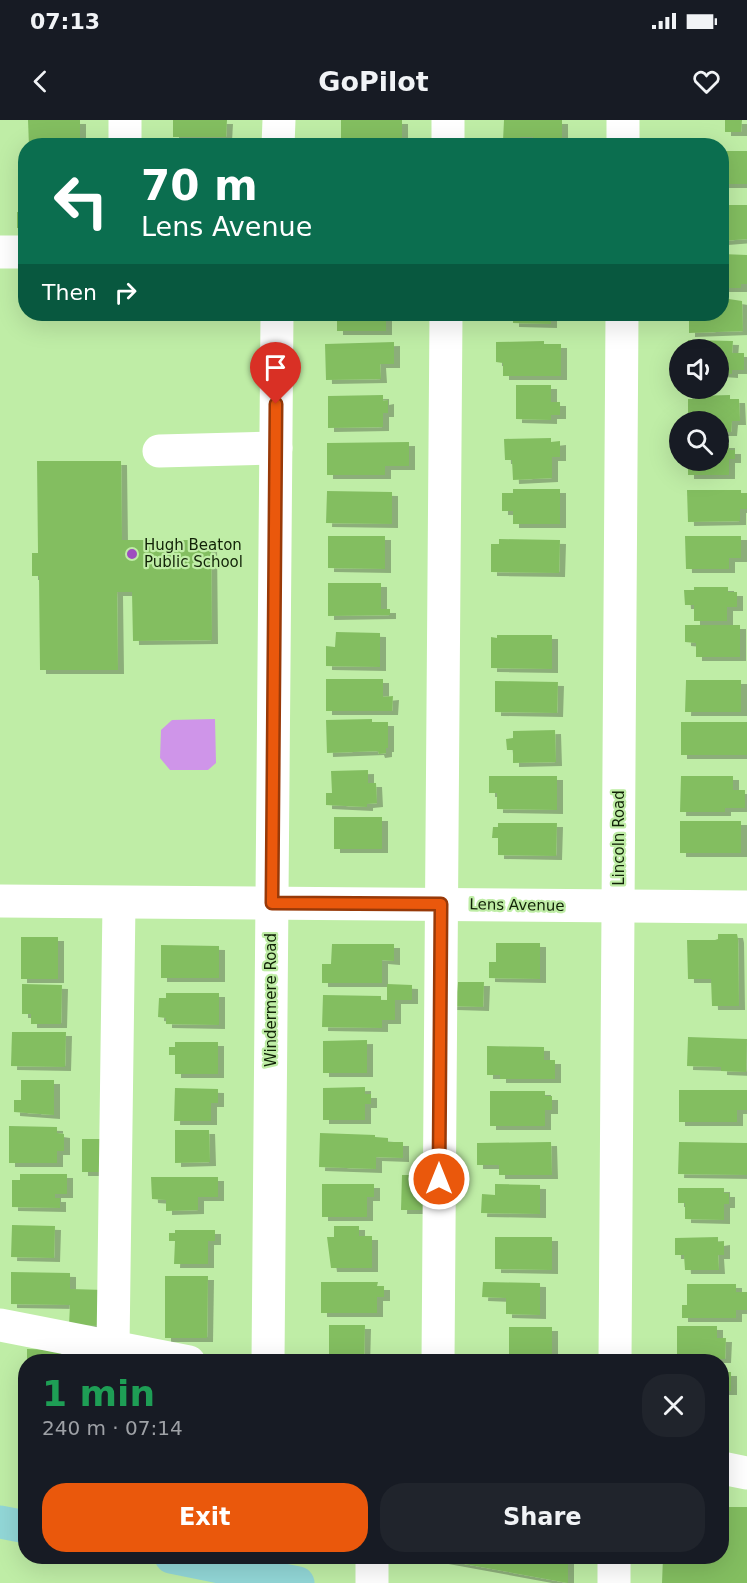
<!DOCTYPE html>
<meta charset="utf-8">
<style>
:root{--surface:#171b24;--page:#20242c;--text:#f1f3f6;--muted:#9ea1a6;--accent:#ea580c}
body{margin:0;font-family:"DejaVu Sans",sans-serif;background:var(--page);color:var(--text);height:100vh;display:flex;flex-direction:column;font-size:22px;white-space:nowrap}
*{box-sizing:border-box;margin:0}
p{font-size:20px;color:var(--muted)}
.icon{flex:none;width:33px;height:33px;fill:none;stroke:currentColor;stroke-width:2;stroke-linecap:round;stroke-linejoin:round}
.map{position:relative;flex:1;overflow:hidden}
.details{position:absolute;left:18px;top:1234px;width:711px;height:210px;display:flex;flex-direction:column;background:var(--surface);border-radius:24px;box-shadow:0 6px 24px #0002}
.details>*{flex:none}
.hud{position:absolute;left:18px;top:18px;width:711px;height:183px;border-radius:24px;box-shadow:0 6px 24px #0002;background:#0b6e4f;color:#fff;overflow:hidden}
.tools{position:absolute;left:669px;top:219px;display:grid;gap:12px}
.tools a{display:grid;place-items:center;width:60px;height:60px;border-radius:50%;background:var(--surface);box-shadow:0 6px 24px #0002;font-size:30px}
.pin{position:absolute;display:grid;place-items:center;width:51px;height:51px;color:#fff;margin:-62px -26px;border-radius:50% 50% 50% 0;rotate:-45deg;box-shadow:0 0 6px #0007}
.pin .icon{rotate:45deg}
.me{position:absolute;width:66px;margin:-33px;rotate:0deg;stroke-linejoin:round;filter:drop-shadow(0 0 4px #0008)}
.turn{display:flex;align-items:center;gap:21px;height:126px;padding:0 24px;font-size:27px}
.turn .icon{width:78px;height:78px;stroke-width:2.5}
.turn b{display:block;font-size:42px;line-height:51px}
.then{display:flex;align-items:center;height:57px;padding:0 24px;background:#0003;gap:12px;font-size:22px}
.round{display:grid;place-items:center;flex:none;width:63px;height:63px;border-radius:24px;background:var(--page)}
.headline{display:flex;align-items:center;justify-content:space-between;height:102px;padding:0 24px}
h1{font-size:36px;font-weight:700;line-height:45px;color:#1e9e55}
.button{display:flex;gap:12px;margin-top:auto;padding:12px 24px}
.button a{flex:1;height:69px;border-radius:24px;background:var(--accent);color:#fff;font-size:24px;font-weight:700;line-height:69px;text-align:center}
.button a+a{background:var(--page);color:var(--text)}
.status{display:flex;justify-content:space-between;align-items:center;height:42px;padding:0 30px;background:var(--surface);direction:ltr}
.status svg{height:16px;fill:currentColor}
header{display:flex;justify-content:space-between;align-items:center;height:78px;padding:0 24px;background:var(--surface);font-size:27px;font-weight:700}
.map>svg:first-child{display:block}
.green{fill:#cf95e9}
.building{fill:#83be61;filter:url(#shadow)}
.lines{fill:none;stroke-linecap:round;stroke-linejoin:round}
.minor{stroke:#fff;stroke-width:33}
.major{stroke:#92d7d7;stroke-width:33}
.route-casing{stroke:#983908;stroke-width:15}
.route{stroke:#ea580c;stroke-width:10}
.poi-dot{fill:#9e4ebf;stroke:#bfeda6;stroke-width:2}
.labels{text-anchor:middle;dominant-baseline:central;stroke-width:4.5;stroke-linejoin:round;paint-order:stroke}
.poi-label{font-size:15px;fill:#112207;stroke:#bfeda6;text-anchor:start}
.street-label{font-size:15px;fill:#112207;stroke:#bfeda6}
</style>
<div class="status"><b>07:13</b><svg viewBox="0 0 49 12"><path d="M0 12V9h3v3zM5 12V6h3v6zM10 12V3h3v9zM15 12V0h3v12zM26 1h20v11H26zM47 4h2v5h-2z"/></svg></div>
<header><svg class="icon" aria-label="back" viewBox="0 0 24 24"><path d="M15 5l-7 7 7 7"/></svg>GoPilot<svg class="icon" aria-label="heart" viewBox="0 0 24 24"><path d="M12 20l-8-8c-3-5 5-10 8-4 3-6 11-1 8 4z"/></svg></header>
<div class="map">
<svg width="747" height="1463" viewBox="0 0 747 1463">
<defs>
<filter id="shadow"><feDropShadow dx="6" dy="4" stdDeviation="0" flood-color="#0004"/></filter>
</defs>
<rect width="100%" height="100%" fill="#bfeda6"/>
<polygon class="green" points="215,599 216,643 208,650 170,650 160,638 161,610 172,600"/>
<g class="building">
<polygon points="28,0 80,0 80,26 29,26"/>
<polygon points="173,0 227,0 226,17 173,17"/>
<rect x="341" y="0" width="61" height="20"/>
<polygon points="504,0 562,0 562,19 533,21 533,17 520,17 520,21 503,21"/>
<polygon points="725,0 742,0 741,12 725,12"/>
<rect x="722" y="31" width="25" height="33"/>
<polygon points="722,85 747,85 747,119 722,121"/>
<rect x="17" y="92" width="9" height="16"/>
<polygon points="722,134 747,135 747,164 741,164 741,168 722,168"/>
<polygon points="722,178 742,181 743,211 689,213 689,194 722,194"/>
<rect x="337" y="194" width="49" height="17"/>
<polygon points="513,194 551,194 551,204 513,203"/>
<polygon points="688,220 733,221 732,233 744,233 744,250 732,250 732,254 718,253 718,230 688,230"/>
<polygon points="544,221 544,224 561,224 561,256 503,256 503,243 496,242 496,222"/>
<polygon points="394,222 394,244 380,244 381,259 326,260 325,224"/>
<polygon points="516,265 551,265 551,282 560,282 560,295 551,295 551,300 516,299"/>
<polygon points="383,275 383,281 388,280 388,293 383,293 383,307 328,308 328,276"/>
<polygon points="730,275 730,279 739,279 740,301 732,301 731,312 718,312 718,302 695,302 695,294 688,294 688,279 695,279 695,276"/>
<polygon points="551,318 551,322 560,321 560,337 552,337 552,358 513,360 512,340 505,340 504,319"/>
<polygon points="409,322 409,346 385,346 385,355 327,355 327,323"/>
<polygon points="718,324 729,324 729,330 735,330 735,339 729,339 729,355 688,355 688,340 718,340"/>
<polygon points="37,341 121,341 122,420 211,420 212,520 133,521 132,472 117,472 118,550 40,550 39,456 32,456 32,433 38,433"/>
<polygon points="513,369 560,369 560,404 513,404 513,391 502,391 502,373 513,373"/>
<polygon points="687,370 741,370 741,373 747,373 747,389 740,389 740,401 688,402"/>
<polygon points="327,371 392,372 392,404 326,403"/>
<polygon points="328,416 385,416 385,449 328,448"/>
<polygon points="685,416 741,416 741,438 729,438 729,449 686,449"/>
<polygon points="499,419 560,420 559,453 491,452 491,424 499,424"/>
<polygon points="328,463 381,463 381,489 390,489 390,495 328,496"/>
<polygon points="694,467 728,467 728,472 737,472 737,487 727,487 727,501 694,501 694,485 685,485 684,470 694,470"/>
<polygon points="685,505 740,505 740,537 696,537 696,523 685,522"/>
<polygon points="336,512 380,513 380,547 326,546 326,526 335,527"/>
<polygon points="497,515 552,515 552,549 491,548 491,517 497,518"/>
<polygon points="326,559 383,559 383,577 393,576 392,591 326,591"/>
<polygon points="686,560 741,560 741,592 685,592"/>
<polygon points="495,561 558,562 557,593 495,592"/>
<polygon points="372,599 372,602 388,602 388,628 386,628 386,633 379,634 378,631 327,633 326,600"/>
<rect x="681" y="602" width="66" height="33"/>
<polygon points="555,610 556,642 513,643 513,630 507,630 506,619 513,618 513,611"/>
<polygon points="368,650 368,663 376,663 377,683 367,684 367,687 326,685 326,673 332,673 331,651"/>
<polygon points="489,656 557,656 557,690 497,689 497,673 489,673"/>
<polygon points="681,656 733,656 733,670 745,670 745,688 725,688 725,692 680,692"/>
<rect x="334" y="697" width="48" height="32"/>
<rect x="680" y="701" width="61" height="32"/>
<polygon points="498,703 557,703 556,736 498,735 498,718 492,718 493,707 498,707"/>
<polygon points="718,814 737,814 738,819 739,886 712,886 711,859 688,859 687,820 715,820 718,819"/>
<rect x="21" y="817" width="37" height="42"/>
<polygon points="496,823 540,823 540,859 489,858 489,842 496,842"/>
<polygon points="332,824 394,824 394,841 382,840 382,863 322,863 322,844 331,844"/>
<polygon points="161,825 219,826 219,858 161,858"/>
<polygon points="458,862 484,862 483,887 451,886 451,872 457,872"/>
<polygon points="22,864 62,865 61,904 31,904 31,894 22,894"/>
<polygon points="387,864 412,865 412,880 395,880 395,900 382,900 382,908 322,907 323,875 381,876 381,880 387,880"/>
<polygon points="166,873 219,873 219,905 166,904 166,898 158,897 159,878 166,878"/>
<polygon points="12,912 66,912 65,947 11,946"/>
<polygon points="688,917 747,919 746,952 721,951 721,947 687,946"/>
<polygon points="367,920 367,953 323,953 323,921"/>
<polygon points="175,922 218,922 218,954 175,954 175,935 169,935 169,927 175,927"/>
<polygon points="487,926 544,927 544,940 555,940 555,959 500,959 500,955 487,955"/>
<polygon points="21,960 54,960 54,995 14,992 14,980 21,980"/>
<polygon points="365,967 365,974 371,974 371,984 365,984 365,1000 323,1000 323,968"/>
<polygon points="175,968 218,969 218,983 211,983 211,1001 174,1001"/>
<polygon points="679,970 747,970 747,990 737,990 737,1002 679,1002"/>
<polygon points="490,971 545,971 545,976 552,976 552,990 545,990 545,1006 490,1006"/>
<polygon points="9,1006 57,1007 57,1013 64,1014 64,1031 57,1031 57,1043 9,1043"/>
<polygon points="175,1010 209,1010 210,1042 175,1043"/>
<polygon points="320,1013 375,1015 375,1017 388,1018 388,1022 403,1022 403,1038 376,1037 376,1049 319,1047"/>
<polygon points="82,1019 106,1019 107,1052 82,1052"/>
<polygon points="551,1022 552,1055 499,1055 499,1045 477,1045 477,1023"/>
<polygon points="679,1022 747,1023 747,1055 678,1054"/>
<polygon points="20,1054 67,1054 67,1074 55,1074 55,1078 60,1078 60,1088 12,1087 12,1060 20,1060"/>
<polygon points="402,1055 428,1055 428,1090 401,1090"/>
<polygon points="151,1057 218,1057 218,1077 198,1077 198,1090 166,1091 166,1080 152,1079"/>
<polygon points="322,1064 374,1064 374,1077 367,1077 367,1097 322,1097"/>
<polygon points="495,1064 540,1065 540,1094 481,1093 482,1074 495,1075"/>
<polygon points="678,1068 724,1068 724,1073 729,1073 729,1084 724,1084 724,1100 685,1099 685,1083 678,1083"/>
<polygon points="12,1105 55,1106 54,1138 11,1137"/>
<polygon points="334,1106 359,1106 359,1116 372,1116 372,1148 331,1148 327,1117 334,1117"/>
<polygon points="175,1110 215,1110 215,1121 208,1121 208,1144 174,1144 175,1121 169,1121 169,1113 175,1113"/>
<polygon points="495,1117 552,1117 552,1150 495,1149"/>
<polygon points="718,1117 718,1122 724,1121 724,1135 718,1135 719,1150 685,1150 684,1135 675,1135 675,1118"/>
<polygon points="11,1152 70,1153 70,1169 105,1170 105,1206 69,1205 70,1185 11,1184"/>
<polygon points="165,1156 208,1156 207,1218 165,1218"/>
<polygon points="321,1162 378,1162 377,1166 384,1166 384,1177 377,1177 377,1193 321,1193"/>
<polygon points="483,1162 540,1163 540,1195 506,1194 506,1178 482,1177"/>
<polygon points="687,1164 736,1164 736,1172 747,1172 747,1190 736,1190 736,1198 682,1198 682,1185 687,1185"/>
<polygon points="329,1205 365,1205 364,1242 329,1242"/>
<polygon points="677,1206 717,1206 717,1218 726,1218 725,1239 677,1239"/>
<rect x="509" y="1207" width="43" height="35"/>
<polygon points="27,1229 61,1230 61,1242 27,1242"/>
<rect x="722" y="1252" width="9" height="19"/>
<polygon points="722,1387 747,1387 747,1463 662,1463 663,1437 722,1437"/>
<polygon points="437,1437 568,1437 568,1463 437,1439"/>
</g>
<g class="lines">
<g class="minor">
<polyline points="125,26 125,0"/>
<polyline points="278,26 279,0"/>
<polyline points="448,26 448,0"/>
<polyline points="623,26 623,0"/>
<polyline points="0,132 26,132"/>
<polyline points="159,331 276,328"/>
<polyline points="0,781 747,787"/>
<polyline points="0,1205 189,1242"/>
<polyline points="113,1227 119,783"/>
<polyline points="268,1242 277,194"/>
<polyline points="438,1242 446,194"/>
<polyline points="615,1242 622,194"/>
<polyline points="722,1348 747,1353"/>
<polyline points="372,1437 372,1463"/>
<polyline points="614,1463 614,1437"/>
</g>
<g class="major">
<polyline points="0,1402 26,1407"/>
<polyline points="171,1437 298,1463"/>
</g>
</g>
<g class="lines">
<defs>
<polyline id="route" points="276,284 272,783 441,784 439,1059"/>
</defs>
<use href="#route" class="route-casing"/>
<use href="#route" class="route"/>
</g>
<circle class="poi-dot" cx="132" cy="434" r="6"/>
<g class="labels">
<g class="poi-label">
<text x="144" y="425">Hugh Beaton<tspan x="144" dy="17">Public School</tspan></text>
</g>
<g class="street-label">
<text transform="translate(619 718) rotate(-90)">Lincoln Road</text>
<text transform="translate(517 785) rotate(1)">Lens Avenue</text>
<text transform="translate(271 880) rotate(-90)">Windermere Road</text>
</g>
</g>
</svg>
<div class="tools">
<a><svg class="icon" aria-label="sound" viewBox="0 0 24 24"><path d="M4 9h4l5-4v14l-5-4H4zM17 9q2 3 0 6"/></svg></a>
<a><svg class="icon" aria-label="search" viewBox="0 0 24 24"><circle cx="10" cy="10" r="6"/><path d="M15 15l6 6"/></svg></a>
</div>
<div class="pin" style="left:276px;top:284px;background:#d93025"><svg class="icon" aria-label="arrive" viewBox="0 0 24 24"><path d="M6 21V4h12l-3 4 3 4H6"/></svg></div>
<svg class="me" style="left:439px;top:1059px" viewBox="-20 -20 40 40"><circle r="17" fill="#ea580c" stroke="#fff" stroke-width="3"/><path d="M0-11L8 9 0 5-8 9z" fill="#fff"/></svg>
<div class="hud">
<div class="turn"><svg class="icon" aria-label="left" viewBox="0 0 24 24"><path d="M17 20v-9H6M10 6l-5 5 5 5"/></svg><div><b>70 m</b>Lens Avenue</div></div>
<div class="then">Then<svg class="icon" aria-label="right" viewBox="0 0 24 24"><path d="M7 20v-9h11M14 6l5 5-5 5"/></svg></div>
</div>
<section class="details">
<div class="headline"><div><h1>1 min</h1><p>240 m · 07:14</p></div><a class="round"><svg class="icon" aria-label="close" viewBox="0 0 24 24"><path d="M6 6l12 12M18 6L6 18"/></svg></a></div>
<div class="button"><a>Exit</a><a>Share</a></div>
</section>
</div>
